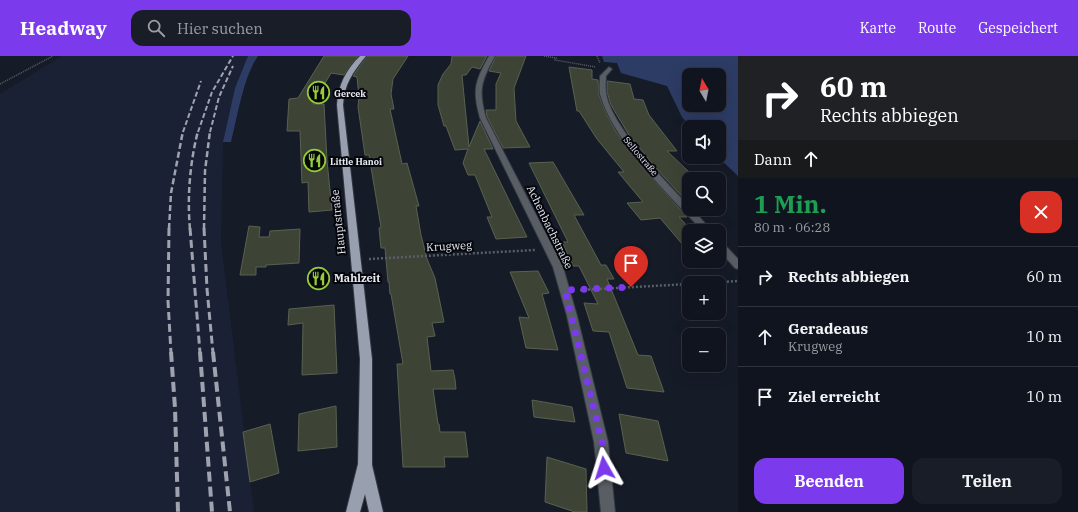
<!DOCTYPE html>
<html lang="de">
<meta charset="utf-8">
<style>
:root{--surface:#10141e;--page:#191d27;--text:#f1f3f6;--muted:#9c9ea4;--line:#30333c;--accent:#7c3aed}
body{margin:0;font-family:"IBM Plex Serif",serif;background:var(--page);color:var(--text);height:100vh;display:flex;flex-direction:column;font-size:15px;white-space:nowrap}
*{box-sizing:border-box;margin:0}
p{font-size:13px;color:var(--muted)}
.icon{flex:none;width:22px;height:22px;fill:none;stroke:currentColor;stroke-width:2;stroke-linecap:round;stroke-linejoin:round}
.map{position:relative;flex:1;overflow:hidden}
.details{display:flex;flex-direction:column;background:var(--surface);width:340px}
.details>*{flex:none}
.hud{background:#202124;color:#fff;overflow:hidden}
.needle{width:26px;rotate:350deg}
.controls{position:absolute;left:682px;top:12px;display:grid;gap:8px}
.controls a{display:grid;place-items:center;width:44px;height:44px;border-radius:8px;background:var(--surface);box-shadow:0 4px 16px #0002,0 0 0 1px var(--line);font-size:20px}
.pin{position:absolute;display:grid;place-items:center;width:34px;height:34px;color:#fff;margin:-41px -17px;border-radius:50% 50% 50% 0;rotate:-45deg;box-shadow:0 0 4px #0007}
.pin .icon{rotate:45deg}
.me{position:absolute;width:44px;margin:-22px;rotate:354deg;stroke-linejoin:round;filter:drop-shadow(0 0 3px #0008)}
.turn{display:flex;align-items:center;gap:14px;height:84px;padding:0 16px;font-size:18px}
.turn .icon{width:52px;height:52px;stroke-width:2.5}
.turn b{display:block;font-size:28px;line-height:34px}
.then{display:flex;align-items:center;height:38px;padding:0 16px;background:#0003;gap:8px;font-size:15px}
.round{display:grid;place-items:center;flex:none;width:42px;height:42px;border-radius:12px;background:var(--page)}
.overview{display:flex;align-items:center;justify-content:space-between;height:68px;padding:0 16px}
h1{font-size:24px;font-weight:800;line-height:30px;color:#1e9e55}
.cta{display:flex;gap:8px;margin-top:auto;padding:8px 16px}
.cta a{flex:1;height:46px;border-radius:12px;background:var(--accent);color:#fff;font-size:16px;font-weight:800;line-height:46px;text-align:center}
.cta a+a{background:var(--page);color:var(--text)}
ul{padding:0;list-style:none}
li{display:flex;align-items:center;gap:12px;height:60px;padding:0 16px;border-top:1px solid var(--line)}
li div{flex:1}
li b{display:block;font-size:15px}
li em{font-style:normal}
header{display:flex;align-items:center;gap:24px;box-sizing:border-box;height:56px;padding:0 20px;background:var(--accent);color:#fff}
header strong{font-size:19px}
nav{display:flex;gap:22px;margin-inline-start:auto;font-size:14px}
.search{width:280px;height:36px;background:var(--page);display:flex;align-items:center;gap:10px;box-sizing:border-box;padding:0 14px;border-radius:12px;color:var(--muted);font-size:15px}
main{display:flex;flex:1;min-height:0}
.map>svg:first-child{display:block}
.built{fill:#1a2134}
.green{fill:#2d3c65;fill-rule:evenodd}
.building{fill:#3d4435;stroke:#596150}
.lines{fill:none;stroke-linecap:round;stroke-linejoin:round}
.minor-casing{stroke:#333844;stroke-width:2}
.major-casing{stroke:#333844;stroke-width:2}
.path-far1{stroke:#595e6a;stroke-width:1.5;stroke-dasharray:1 1;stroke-linecap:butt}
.path{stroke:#595e6a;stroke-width:2.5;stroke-dasharray:2 2;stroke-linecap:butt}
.minor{fill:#595d64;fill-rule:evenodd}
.major{fill:#989fae;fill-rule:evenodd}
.rail-far3{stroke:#9fa3ad;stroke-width:2;stroke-dasharray:5 2.5;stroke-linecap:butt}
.rail-far2{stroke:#9fa3ad;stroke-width:2.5;stroke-dasharray:6 3;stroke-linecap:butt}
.rail-far1{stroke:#9fa3ad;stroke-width:3;stroke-dasharray:8 4;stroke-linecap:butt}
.rail{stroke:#9fa3ad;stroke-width:4;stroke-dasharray:10 5;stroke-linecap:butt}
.route{stroke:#7c3aed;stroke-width:7;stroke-dasharray:0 12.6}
.labels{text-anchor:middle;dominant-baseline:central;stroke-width:4;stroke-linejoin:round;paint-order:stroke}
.far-poi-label{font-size:9px;font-weight:bold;fill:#e6eaf3;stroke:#05060b;text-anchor:start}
.far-street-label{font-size:9px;fill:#e6eaf3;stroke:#05060b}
.street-label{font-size:11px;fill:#e6eaf3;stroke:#05060b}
.poi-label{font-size:11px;font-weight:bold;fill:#e6eaf3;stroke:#05060b;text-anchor:start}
</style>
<header>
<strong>Headway</strong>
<div class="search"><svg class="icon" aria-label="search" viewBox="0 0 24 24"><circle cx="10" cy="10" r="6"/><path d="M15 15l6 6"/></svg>Hier suchen</div>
<nav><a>Karte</a><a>Route</a><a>Gespeichert</a></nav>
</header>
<main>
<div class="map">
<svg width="738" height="456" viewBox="0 0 738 456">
<rect width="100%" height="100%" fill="#161b28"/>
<polygon class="built" points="62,0 248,0 235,32 223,86 221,186 254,456 0,456 0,38"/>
<g class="green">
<path d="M248,0h10c-15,22 -20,59 -27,86h-8l12,-54z"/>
<path d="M602,0h136v120l-20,-19 1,-30h-28l-9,-10 -15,-31 -46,-13 -4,-10 -13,-1zM689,19h30v30h-30z"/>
</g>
<g class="building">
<polygon points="324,0 358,0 344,19 331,17 313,48 324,48 327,105 332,154 309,156 308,126 302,127 300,75 287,75 289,43 298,42"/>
<polygon points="367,0 408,0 393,23 391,38 394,53 390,53 402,108 407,107 419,150 416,150 421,179 427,203 435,222 444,266 432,267 435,280 427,281 431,315 453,314 455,323 456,333 433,333 438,368 439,368 440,376 465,376 468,401 444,401 445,411 403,411 397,308 403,308 391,238 390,238 389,226 388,226 385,192 381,192 379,172 381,171 369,99 365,99 358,51 359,41 357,21 353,20"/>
<polygon points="452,0 487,0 480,13 472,11 466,19 462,19 469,91 480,65 493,93 484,93 527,181 496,183 487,161 492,161 475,119 468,119 463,107 468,93 455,94 446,70 444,70 438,49 438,29 443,18 451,8"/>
<polygon points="496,0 526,0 514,32 516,65 530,91 503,92 487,61 486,54 496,54 496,28 501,17 489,15"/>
<polygon points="569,11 592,14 592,23 598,24 599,39 606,57 616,76 643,112 687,161 679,161 689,172 689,196 660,162 641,164 627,147 643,146 618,116 624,116 597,83 579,55 577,55"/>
<polygon points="607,25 630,28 634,43 643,44 649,59 677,95 667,95 689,116 689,148 655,111 629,79 611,49 607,36"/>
<polygon points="553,106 584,159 574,159 601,209 606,209 614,223 607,223 638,299 651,300 664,336 627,332 609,276 593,275 584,247 598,248 579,210 573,210 562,186 568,186 529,107"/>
<polygon points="249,170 260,171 259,181 269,181 270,175 300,173 299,207 266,209 266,211 256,211 256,219 240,219"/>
<polygon points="538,215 549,237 542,238 558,294 526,292 519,261 529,262 510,216"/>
<polygon points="334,249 337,317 302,319 303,267 288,269 289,253"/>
<polygon points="532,344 572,351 575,366 534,361"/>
<polygon points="336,350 337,391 298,395 299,358"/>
<polygon points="619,358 658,365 668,405 626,397"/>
<polygon points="270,368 279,417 250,426 243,376"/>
<polygon points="547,401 586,413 587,456 575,456 545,446"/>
</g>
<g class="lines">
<defs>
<g id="minor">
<path d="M489,0h6c-14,25 -17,34 -9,62l77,149 14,49 31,126 7,70h-14l-7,-70 -27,-126 -14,-49 -73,-149c-8,-28 -5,-37 9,-62z"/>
<path d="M609,11l3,2 -6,7c0,5 -1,11 0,16 3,32 60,90 83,114v3h3l20,22h-9c-34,-36 -89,-88 -103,-137 -1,-5 0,-12 0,-18z"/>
<polygon points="719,185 722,186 738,203 738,213 735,212 719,194"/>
</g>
<path id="major" d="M360,0h6c-13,16 -22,28 -23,49l29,254v106l11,47h-14l-4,-18 -5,18h-14l12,-48 2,-105 -23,-254c1,-20 9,-35 23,-49z"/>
</defs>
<use href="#minor" class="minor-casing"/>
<use href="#major" class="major-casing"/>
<g class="path-far1">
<polyline points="544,0 556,2 555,4 596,11"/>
<polyline points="597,0 600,7"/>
<polyline points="0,28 53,0"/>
</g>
<g class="path">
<polyline points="369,203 535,194"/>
<polyline points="703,227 738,225"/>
<polyline points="580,234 689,228"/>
</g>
<use href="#minor" class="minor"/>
<use href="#major" class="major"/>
<g class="rail-far3">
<polyline points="183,76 201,25"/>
<polyline points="198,76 212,36 233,0"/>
<polyline points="210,76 219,41 233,10"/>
</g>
<g class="rail-far2">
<polyline points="169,173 171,137 183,75"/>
<path d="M190,173c-3,-32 0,-67 8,-98"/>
<polyline points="204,173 205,115 210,75"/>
</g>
<g class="rail-far1">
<polyline points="169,172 168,245 171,297"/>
<polyline points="190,172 200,297"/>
<polyline points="204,172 207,233 213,297"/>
</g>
<g class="rail">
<polyline points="171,296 175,352 178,456"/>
<polyline points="200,296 212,456"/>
<polyline points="213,296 230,456"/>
</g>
</g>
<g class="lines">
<polyline class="route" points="604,412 602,386 565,234 631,231"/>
</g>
<defs>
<symbol id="restaurant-ring" viewBox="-11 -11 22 22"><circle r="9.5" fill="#05060b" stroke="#96cc3a" stroke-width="1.5"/><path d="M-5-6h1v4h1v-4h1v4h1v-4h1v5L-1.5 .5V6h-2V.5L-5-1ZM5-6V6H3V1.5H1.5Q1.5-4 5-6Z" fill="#96cc3a"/></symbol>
</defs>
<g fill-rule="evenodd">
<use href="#restaurant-ring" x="306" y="24" width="25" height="25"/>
<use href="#restaurant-ring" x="302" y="92" width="25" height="25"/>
<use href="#restaurant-ring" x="306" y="210" width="25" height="25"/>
</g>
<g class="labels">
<g class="far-poi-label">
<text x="334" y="37">Gercek</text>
<text x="330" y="105">Little Hanoi</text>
</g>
<g class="far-street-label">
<text transform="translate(641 100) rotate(50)">Sellostraße</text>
</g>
<g class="street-label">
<text transform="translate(338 166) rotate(-96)">Hauptstraße</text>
<text transform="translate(550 171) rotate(64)">Achenbachstraße</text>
<text transform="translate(449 190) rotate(-3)">Krugweg</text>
</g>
<g class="poi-label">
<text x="334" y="222">Mahlzeit</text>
</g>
</g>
</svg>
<div class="controls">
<a><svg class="needle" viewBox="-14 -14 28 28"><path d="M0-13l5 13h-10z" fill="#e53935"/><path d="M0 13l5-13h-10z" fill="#9c9ea4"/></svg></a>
<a><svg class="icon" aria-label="sound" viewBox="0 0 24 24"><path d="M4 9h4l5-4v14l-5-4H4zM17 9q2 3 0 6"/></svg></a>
<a><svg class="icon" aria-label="search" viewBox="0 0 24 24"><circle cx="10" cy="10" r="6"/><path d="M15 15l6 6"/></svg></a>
<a><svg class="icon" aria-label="layers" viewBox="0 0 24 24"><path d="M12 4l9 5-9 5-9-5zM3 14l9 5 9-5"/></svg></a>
<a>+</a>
<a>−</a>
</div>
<div class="pin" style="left:631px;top:231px;background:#d93025"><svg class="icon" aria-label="arrive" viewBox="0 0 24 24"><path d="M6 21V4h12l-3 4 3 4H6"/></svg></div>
<svg class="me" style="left:604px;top:412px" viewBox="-20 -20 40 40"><path d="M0-17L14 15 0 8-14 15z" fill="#7c3aed" stroke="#fff" stroke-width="4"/></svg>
</div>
<section class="details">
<div class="hud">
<div class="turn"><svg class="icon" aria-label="right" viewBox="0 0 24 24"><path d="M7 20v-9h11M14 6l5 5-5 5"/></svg><div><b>60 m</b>Rechts abbiegen</div></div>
<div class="then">Dann<svg class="icon" aria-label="ahead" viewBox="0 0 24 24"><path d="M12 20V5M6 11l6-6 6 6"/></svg></div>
</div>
<div class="overview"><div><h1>1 Min.</h1><p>80 m · 06:28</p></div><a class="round" style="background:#d93025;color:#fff"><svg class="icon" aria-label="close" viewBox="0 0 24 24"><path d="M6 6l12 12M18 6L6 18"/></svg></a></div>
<ul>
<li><svg class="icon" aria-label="right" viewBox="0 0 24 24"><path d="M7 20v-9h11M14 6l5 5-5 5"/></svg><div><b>Rechts abbiegen</b></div><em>60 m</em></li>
<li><svg class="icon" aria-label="ahead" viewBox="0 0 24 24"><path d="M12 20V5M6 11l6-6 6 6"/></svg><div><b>Geradeaus</b><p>Krugweg</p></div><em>10 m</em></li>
<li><svg class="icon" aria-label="arrive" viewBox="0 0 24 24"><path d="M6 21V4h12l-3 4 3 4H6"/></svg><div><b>Ziel erreicht</b></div><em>10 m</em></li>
</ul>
<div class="cta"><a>Beenden</a><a>Teilen</a></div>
</section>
</main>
